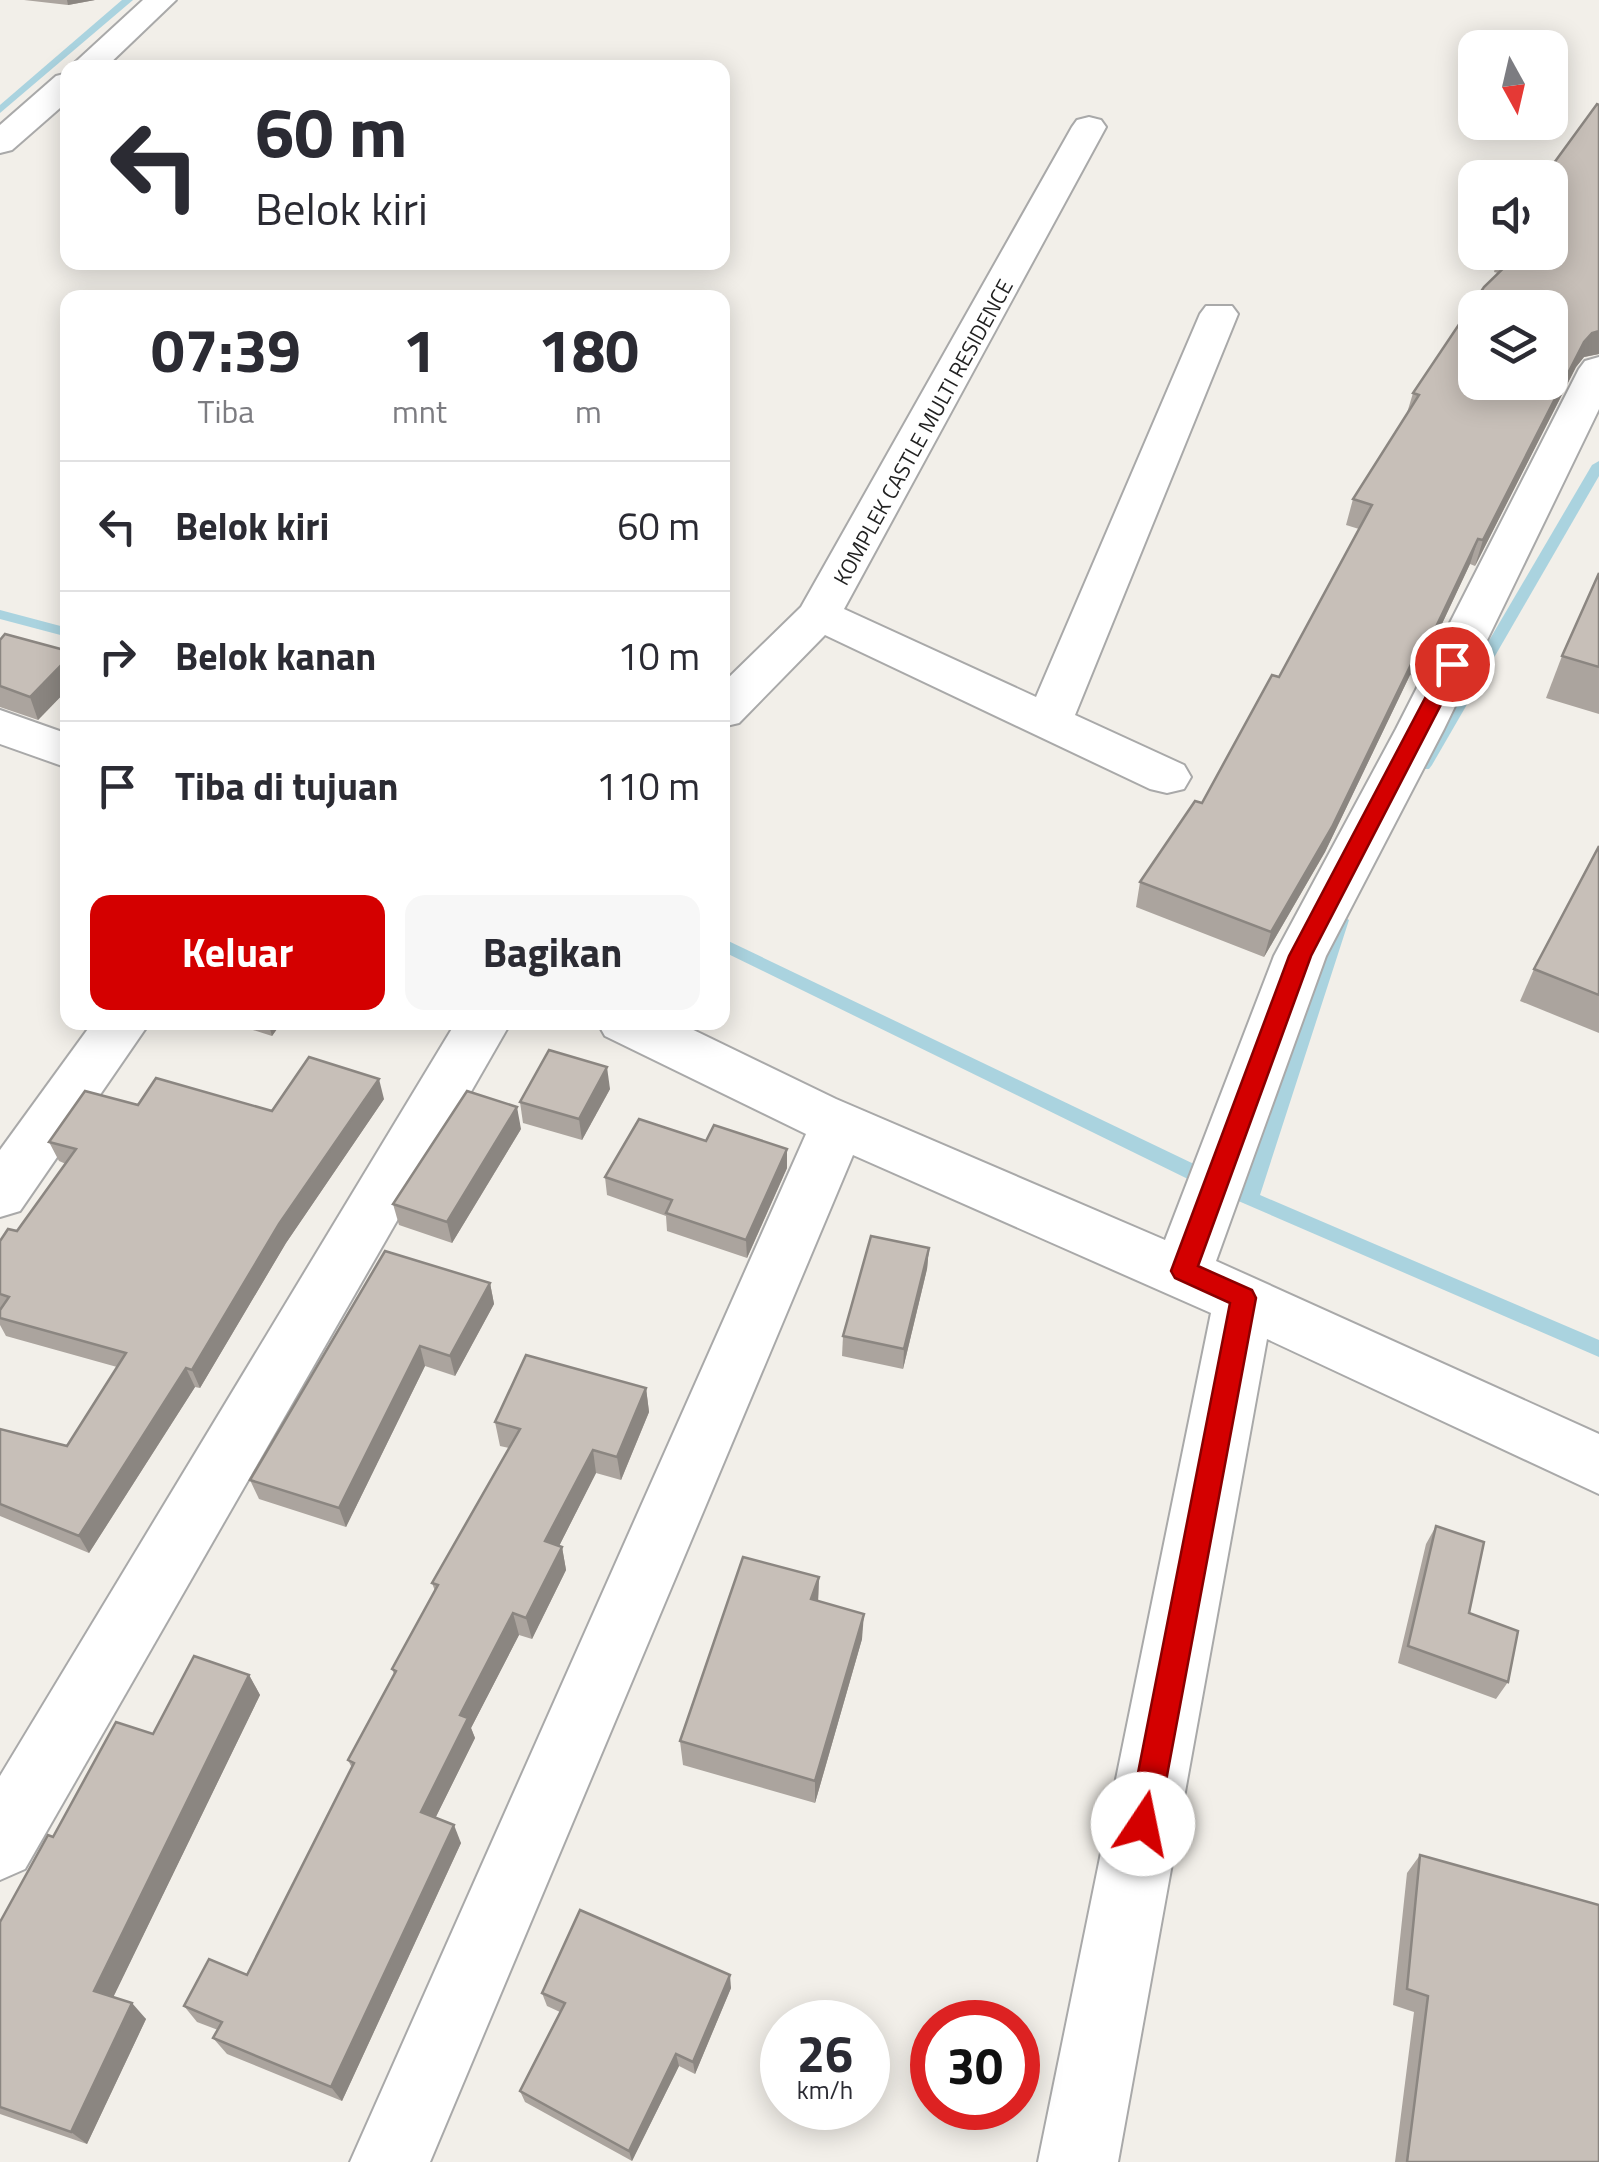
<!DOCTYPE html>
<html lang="id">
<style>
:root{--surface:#fff;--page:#f7f7f7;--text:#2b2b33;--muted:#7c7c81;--line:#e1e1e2;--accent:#d40000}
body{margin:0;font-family:"Titillium Web",sans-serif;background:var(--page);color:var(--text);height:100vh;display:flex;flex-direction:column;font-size:38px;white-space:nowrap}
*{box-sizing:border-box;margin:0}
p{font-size:32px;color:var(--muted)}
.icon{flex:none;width:55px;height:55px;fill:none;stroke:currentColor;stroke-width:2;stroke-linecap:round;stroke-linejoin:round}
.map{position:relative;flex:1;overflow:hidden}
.drawer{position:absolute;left:60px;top:290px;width:670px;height:740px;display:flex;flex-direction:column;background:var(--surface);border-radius:20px;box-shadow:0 5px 25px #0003}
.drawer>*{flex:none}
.guide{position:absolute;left:60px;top:60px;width:670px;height:210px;border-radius:20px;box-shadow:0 5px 25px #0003;background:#fff;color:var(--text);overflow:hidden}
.needle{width:65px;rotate:172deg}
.fabs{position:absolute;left:1458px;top:30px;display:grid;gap:20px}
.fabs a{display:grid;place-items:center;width:110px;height:110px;border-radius:20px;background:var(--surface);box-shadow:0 5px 25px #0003;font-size:50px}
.speed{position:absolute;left:760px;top:2000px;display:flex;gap:20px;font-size:50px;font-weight:700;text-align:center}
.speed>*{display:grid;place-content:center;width:130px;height:130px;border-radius:50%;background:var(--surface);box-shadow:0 5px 25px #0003;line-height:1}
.speed small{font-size:25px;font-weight:400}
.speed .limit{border:15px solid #d22;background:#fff;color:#111}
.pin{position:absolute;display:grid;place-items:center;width:85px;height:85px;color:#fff;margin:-42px;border:5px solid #fff;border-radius:50%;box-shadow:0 2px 10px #0007}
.me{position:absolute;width:110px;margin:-55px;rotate:11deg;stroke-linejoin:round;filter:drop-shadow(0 0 8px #0008)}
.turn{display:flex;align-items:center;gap:35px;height:210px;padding:0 30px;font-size:45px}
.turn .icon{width:130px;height:130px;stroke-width:2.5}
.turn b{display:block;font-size:70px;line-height:85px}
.eta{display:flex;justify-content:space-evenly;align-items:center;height:170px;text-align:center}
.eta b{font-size:60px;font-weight:700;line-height:70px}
.primary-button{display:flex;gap:20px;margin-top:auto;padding:20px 30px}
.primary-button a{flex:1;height:115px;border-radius:20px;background:var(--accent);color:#fff;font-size:40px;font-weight:700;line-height:115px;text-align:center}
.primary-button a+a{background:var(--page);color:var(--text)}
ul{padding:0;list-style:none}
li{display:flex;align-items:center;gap:30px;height:130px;padding:0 30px;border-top:2px solid var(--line)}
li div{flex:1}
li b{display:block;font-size:38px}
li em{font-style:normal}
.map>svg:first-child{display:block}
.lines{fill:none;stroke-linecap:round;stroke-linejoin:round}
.stream{fill:#aad3df;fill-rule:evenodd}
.minor-casing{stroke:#a9a9a9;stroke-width:4}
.minor{fill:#fff;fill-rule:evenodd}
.wall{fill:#aba49e}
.shaded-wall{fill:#8b8681}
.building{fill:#c7bfb8;stroke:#8b8681;stroke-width:2.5;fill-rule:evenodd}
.route{fill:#d40000;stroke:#8a0000;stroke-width:2.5}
.labels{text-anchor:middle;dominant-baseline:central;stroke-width:10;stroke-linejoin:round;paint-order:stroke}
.far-street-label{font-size:22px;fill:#222;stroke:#fff}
</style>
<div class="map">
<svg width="1599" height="2162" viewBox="0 0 1599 2162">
<rect width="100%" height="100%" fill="#f2efe9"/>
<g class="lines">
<g class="stream">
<polygon points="122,0 133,0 0,113 0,105"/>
<polygon points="1599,461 1599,476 1432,765 1429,769 1419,769 1416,765 1592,465"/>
<polygon points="0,610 68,628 68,637 0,619"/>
<polygon points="1341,914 1349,920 1260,1195 1599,1340 1599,1357 1192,1181 722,951 722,938 1244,1188 1333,920"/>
</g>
<defs>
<g id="minor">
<polygon points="143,0 176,0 105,68 69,68"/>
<polygon points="68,73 68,101 12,150 0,153 0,125 56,76"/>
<polygon points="1089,117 1101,120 1106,127 844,609 1036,697 1200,314 1206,306 1232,306 1238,314 1075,715 1184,765 1191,777 1184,789 1167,793 1150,789 825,635 739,723 722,727 722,684 801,607 1072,127 1077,120"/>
<polygon points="1599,357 1599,409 1444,729 1326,956 1216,1261 1599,1434 1599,1494 1267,1339 1118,2162 1038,2162 1211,1313 853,1155 430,2162 350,2162 806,1134 605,1036 597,1022 677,1022 836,1099 1165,1240 1274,956 1396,729 1579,369 1585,361"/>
<polygon points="0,710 68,734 68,768 0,744"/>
<polygon points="93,1022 150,1022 20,1211 0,1217 0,1150"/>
<polygon points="456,1022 511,1022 25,1869 0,1880 0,1776"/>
</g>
</defs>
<use href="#minor" class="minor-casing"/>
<use href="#minor" class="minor"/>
</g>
<g class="wall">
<polygon points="24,0 95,0 68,5"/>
<polygon points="1599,105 1599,354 1584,357 1576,367 1475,566 1470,564 1417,677 1410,675 1325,852 1264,957 1136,907 1140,882 1202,803 1279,677 1359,529 1346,525 1353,499 1407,413 1413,393 1498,273 1494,272 1499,252 1550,252"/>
<polygon points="1599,573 1599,714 1546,698 1562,656"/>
<polygon points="0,640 68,651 68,689 38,720 0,707"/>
<polygon points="1599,846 1599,1033 1520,1001 1534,969"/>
<polygon points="228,1022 282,1022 272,1036"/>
<polygon points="610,1089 582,1140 523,1123 520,1102"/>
<polygon points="384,1099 286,1243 200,1388 195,1387 89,1553 0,1516 0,1429 67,1446 117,1367 6,1336 0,1325 0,1241 17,1231 66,1164 59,1161 49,1142 138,1105 272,1111"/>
<polygon points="521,1129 452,1243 399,1225 393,1204"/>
<polygon points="787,1168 747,1258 667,1231 666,1216 607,1195 605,1177"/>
<polygon points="929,1248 927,1269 903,1369 842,1356 843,1336"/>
<polygon points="490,1283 494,1304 455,1376 425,1366 346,1527 259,1499 250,1480"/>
<polygon points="646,1388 649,1412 621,1480 596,1473 559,1546 562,1547 566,1570 532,1639 519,1635 471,1728 475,1738 435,1818 461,1843 342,2101 227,2054 213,2038 218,2030 197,2022 184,2006 247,1975 352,1768 348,1760 394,1674 392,1669 435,1591 432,1583 509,1448 500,1446 495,1422"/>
<polygon points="1436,1526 1469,1613 1508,1682 1496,1699 1398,1663 1426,1544"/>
<polygon points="819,1577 818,1601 862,1639 815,1803 683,1765 680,1741"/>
<polygon points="249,1675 260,1695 113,1997 146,2019 87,2144 0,2114 0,1922 153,1734"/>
<polygon points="1420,1855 1599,2162 1395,2162 1414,2012 1393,2005 1407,1873"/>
<polygon points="731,1988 695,2074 679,2066 632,2161 525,2102 520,2091 560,2012 547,2006 542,1993"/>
</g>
<g class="shaded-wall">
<polygon points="67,0 95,0 68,5"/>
<polygon points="1599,331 1599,354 1584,357 1576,367 1475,566 1483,540 1584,342 1592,333"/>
<polygon points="1478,539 1470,564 1417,677 1424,652"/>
<polygon points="1418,650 1410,675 1325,852 1264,957 1271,932"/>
<polygon points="68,658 68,689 38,720 30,697"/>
<polygon points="268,1022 282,1022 272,1036"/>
<polygon points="607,1067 610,1089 582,1140 579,1119"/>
<polygon points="379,1079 384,1099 286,1243 200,1388 192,1370 279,1224"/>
<polygon points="517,1107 521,1129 452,1243 447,1222"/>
<polygon points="787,1149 787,1168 747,1258 746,1240"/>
<polygon points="929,1248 927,1269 903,1369 904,1349"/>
<polygon points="490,1283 494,1304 455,1376 450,1356"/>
<polygon points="420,1346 425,1366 346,1527 339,1508"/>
<polygon points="186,1368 195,1387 89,1553 79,1536"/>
<polygon points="646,1388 649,1412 621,1480 617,1457"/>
<polygon points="593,1450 596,1473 550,1564 545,1541"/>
<polygon points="562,1547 566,1570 532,1639 526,1618"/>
<polygon points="819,1577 818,1603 811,1599"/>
<polygon points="513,1613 519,1635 471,1728 475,1738 429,1831 421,1812 460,1715"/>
<polygon points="864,1614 862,1639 815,1803 815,1781"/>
<polygon points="249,1675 260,1695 109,2006 94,1991"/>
<polygon points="454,1825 461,1843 342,2101 331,2087"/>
<polygon points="730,1975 731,1988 695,2074 693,2062"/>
<polygon points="132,2003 146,2019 87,2144 71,2132"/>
<polygon points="676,2054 679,2066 632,2161 629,2151"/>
</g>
<g class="building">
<path d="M1597,104l2,1v226l-7,2 -8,9 -101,198 -5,-1 -54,113 -6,-2 -86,177 -61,105 -131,-50 55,-81 7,2 70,-128 7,2 93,-172 -19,-6 66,-104 -6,-2 71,-106 36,-35h30v-74h-7zM1475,308h75v74h-75z"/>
<polygon points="1599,573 1599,667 1562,656"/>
<polygon points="5,634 68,651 68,658 30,697 0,686 0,640"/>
<polygon points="1599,846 1599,995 1534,969"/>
<polygon points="549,1050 607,1067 579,1119 520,1102"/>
<polygon points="309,1057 379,1079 279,1224 192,1370 186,1368 79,1536 0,1504 0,1429 67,1446 126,1353 0,1318 0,1310 9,1297 0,1294 0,1241 8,1229 17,1231 76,1149 49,1142 85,1091 138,1105 156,1078 272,1111"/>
<polygon points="467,1091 517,1107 447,1222 393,1204"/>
<polygon points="639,1119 706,1141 714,1125 787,1149 746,1240 666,1213 672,1200 605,1177"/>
<polygon points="871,1236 929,1248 904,1349 843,1336"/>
<polygon points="385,1251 490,1283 450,1356 420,1346 339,1508 250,1480"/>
<polygon points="526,1355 646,1388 617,1457 593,1450 545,1541 562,1547 526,1618 513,1613 460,1715 468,1718 421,1812 454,1825 331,2087 213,2038 222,2022 184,2006 209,1959 247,1975 354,1763 348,1760 396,1671 392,1669 438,1585 432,1583 520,1429 495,1422"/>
<polygon points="1436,1526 1484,1542 1469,1613 1518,1631 1508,1682 1408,1646"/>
<polygon points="743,1557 819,1577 811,1599 864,1614 815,1781 680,1741"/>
<polygon points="194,1656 249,1675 94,1991 132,2003 71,2132 0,2107 0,1922 48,1835 53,1837 116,1722 153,1734"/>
<polygon points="1420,1855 1599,1905 1599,2162 1407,2162 1428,1996 1407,1989"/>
<polygon points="580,1910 730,1975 693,2062 676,2054 629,2151 520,2091 565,2003 542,1993"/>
</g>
<polygon class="route" points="1452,658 1462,664 1311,956 1198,1266 1252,1290 1256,1298 1158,1824 1154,1834 1143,1839 1133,1834 1128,1824 1230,1303 1175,1278 1171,1271 1289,956 1443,664"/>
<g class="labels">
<g class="far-street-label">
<text transform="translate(923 432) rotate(-61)">KOMPLEK CASTLE MULTI RESIDENCE</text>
</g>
</g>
</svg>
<div class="fabs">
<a><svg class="needle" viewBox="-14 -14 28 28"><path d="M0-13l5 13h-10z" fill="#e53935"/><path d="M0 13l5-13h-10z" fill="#7c7c81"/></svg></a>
<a><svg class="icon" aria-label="sound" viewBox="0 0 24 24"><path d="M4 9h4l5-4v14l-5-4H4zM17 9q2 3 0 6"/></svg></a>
<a><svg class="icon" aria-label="layers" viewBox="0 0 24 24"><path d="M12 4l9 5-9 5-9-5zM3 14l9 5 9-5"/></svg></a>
</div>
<div class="speed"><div>26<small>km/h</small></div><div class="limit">30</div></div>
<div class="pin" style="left:1452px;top:664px;background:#d93025"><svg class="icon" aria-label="arrive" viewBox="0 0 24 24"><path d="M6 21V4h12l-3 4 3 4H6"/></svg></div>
<svg class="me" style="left:1143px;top:1824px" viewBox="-20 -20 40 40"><circle r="19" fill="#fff"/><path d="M0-13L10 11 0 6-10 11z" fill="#d40000"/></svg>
<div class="guide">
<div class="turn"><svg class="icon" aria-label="left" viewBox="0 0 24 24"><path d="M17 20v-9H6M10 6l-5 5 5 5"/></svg><div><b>60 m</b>Belok kiri</div></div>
</div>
<section class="drawer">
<div class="eta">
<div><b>07:39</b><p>Tiba</p></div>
<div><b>1</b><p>mnt</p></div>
<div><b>180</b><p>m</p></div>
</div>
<ul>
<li><svg class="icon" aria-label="left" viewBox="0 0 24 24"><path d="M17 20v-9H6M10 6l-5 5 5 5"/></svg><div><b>Belok kiri</b></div><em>60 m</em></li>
<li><svg class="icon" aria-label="right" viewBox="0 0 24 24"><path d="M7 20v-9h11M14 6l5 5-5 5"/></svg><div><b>Belok kanan</b></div><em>10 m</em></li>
<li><svg class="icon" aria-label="arrive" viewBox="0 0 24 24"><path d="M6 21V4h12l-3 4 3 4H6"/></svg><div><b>Tiba di tujuan</b></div><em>110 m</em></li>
</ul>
<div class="primary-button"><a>Keluar</a><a>Bagikan</a></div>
</section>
</div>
